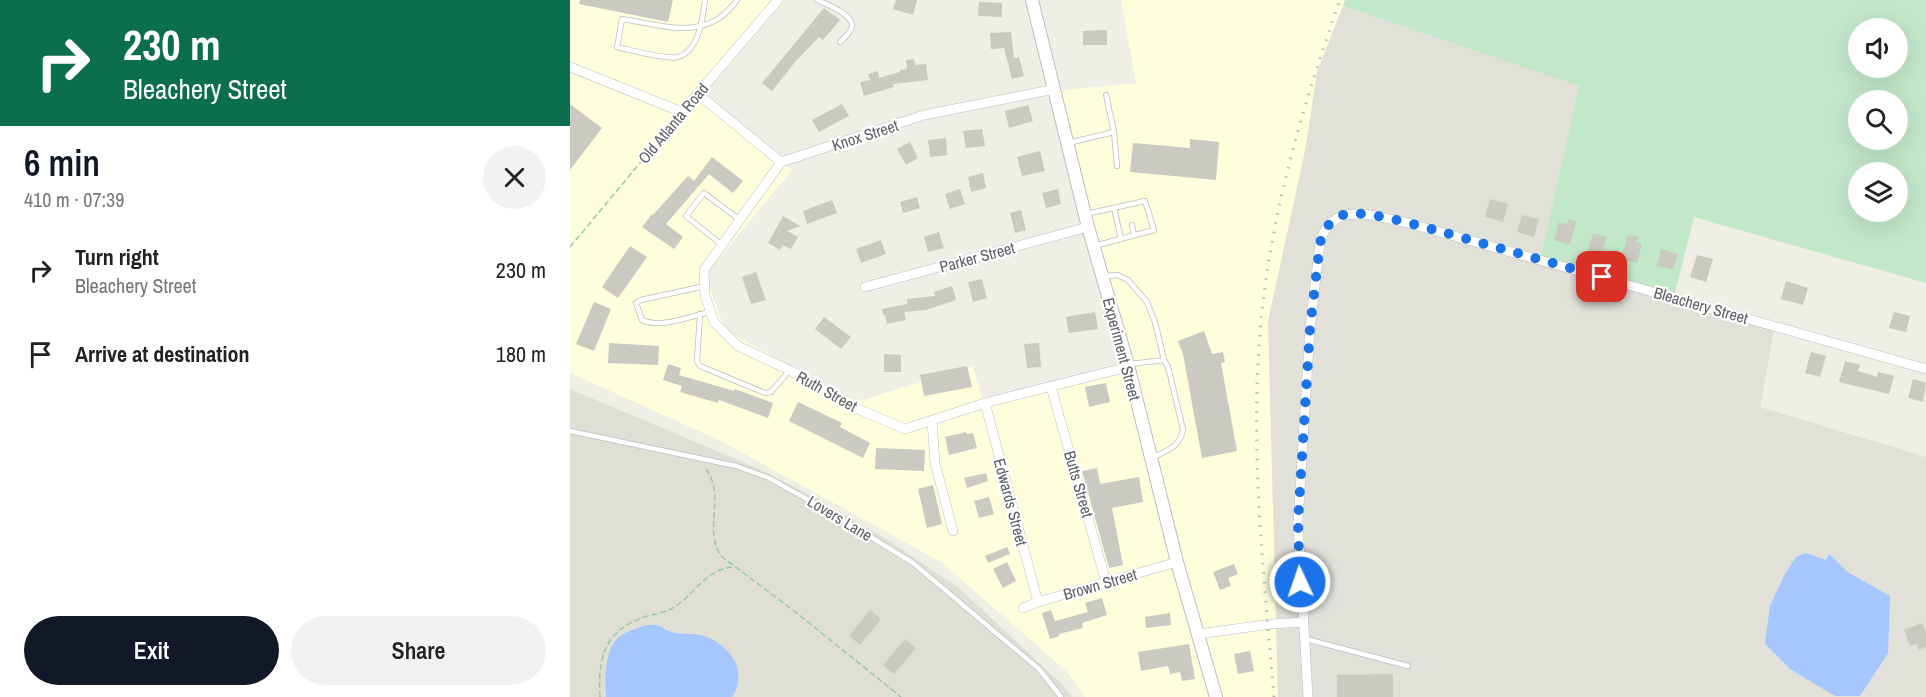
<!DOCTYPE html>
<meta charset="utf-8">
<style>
:root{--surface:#fff;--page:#f2f2f2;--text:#222;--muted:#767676;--accent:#111827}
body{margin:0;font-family:"Archivo Narrow",sans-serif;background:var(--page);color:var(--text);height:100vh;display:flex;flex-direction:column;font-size:22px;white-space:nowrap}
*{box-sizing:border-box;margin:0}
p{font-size:20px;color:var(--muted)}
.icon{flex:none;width:33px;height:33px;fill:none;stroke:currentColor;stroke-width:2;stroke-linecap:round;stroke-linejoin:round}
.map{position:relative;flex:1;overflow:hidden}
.side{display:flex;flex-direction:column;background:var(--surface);width:570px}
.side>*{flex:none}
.guide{background:#0b6e4f;color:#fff;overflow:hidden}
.buttons{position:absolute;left:1278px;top:18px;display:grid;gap:12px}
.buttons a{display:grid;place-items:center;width:60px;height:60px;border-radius:50%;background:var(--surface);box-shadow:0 6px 24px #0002;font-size:30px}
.pin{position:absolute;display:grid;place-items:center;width:51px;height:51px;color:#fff;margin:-26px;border-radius:12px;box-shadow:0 3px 9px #0006}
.me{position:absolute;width:66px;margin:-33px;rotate:357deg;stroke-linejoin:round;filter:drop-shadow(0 0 4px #0008)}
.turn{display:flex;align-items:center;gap:21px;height:126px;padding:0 24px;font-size:27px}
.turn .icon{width:78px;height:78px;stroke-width:2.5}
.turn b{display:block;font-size:42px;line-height:51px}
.round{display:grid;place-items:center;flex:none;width:63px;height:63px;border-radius:32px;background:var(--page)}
.headline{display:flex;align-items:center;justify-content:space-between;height:102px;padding:0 24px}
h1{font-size:36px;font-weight:600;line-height:45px;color:var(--accent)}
.action{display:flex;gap:12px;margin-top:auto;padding:12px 24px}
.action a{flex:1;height:69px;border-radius:36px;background:var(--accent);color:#fff;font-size:24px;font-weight:600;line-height:69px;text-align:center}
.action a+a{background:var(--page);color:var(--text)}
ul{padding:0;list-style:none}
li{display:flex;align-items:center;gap:18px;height:84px;padding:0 24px}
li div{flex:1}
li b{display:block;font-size:22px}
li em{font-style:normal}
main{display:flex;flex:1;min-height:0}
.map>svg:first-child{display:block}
.commercial{fill:#fefddc}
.industrial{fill:#e1e0d9}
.education{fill:#dfdfd3}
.green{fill:#c2e7c9;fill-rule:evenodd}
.water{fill:#a6c6ff}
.building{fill:#cac9c2}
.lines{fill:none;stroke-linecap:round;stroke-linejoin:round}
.service-casing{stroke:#bdbdc4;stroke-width:6}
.minor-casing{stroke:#bdbdc4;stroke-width:10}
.secondary-casing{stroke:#bbbcc3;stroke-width:14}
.path{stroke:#9bc7b1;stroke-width:1.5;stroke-dasharray:6 3;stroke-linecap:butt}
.service{stroke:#fff;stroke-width:4.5}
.minor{stroke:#fff;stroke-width:9}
.secondary{stroke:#fff;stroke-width:12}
.rail{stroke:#b8b8b9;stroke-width:3;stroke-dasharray:1.5 8;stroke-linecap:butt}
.route{stroke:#1a73e8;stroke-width:10;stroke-dasharray:0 18}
.labels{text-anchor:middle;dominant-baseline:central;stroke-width:4.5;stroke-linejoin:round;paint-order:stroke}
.street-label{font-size:16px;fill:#5d5f66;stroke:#fff}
</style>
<main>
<section class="side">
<div class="guide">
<div class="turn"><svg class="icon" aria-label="right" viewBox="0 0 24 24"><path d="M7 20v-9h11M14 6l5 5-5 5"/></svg><div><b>230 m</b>Bleachery Street</div></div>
</div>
<div class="headline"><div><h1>6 min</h1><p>410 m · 07:39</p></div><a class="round"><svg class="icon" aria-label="close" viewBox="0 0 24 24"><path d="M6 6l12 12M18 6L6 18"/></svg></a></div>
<ul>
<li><svg class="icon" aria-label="right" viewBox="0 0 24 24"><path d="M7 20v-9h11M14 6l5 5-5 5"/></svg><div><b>Turn right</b><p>Bleachery Street</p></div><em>230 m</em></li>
<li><svg class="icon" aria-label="arrive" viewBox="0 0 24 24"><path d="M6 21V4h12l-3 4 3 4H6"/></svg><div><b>Arrive at destination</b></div><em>180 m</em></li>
</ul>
<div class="action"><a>Exit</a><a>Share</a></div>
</section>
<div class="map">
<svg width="1356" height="697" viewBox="0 0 1356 697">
<rect width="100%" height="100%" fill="#efefe5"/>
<polygon class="commercial" points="0,0 215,0 129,100 222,170 135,275 155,330 286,402 403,366 413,403 559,366 485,91 566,83 551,0 775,0 748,72 735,151 706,622 708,697 515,697 495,670 371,562 149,440 0,373"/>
<polygon class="industrial" points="773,6 1009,86 970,260 1205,325 1190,407 1356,457 1356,697 708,697 698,321 735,151 747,72"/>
<polygon class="education" points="0,389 189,469 245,497 319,541 389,588 492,684 502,697 0,697"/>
<path class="green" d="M775,0h581v283l-232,-66 -20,80 -134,-37 39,-174 -236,-80zM1288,28h40v40h-40zM1288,100h40v40h-40zM1288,172h40v40h-40z"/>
<g class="water">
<polygon points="1236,553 1256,560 1259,554 1279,573 1320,596 1318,653 1290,696 1265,696 1220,669 1195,644 1200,606 1215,574 1226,557"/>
<path d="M76,625c4,0 10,-1 14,1 4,2 7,5 12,6 10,3 22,1 32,4 26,8 45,36 28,61h-126c-1,-18 -2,-47 13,-60 8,-6 18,-9 27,-12z"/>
</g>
<g class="building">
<polygon points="10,0 103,0 98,22 9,4"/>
<polygon points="326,0 347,0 343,15 323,9"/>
<polygon points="409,2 432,3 432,17 408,16"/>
<polygon points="254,8 270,20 253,40 249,37 225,62 202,91 192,83"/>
<polygon points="537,30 537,45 513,45 513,31"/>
<polygon points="441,32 444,58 449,57 454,76 442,79 434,48 421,49 420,33"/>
<polygon points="344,59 345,65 356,64 358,80 323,84 324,87 294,96 290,82 300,80 298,74 308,71 309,78 330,72 330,70 337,69 336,60"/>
<polygon points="0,104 32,128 0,170"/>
<polygon points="272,104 279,116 249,132 242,120"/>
<polygon points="458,105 463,121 439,128 435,111"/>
<polygon points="412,129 415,146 396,148 393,131"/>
<polygon points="376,138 377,155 360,157 358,140"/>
<polygon points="620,139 649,142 646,180 560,172 563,143 620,148"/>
<polygon points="340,142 348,158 336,165 327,149"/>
<polygon points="470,151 475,171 452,176 447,157"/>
<polygon points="142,157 173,181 163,193 139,174 96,224 113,237 104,249 72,227 82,214 83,215 118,176 124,181"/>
<polygon points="413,173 416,188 401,192 398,177"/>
<polygon points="390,189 395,204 380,209 375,194"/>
<polygon points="488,189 491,204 476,208 472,193"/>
<polygon points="347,197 350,208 333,213 330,202"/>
<polygon points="920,199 938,204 933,222 915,217"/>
<polygon points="262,200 267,213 237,224 233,211"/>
<polygon points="451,210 456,230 445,233 440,213"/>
<polygon points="952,215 969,219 964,237 947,232"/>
<polygon points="213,216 230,226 217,231 228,237 221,249 213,245 210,250 198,243"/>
<polygon points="999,219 1006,222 1000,245 984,240 989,222 997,224"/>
<polygon points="369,232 374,248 358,252 354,237"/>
<polygon points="1023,233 1037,237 1032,254 1018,250"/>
<polygon points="1058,235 1068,237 1066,242 1072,244 1067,263 1051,259"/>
<polygon points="311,240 316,254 291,263 286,249"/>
<polygon points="60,246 77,257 48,298 32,287"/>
<polygon points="1091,249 1108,254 1103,270 1087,266"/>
<polygon points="1127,255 1143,259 1136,282 1120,277"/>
<polygon points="186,272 196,300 181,304 172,277"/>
<polygon points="412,279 417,298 403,302 398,282"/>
<polygon points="1216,281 1238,288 1233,305 1211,299"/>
<polygon points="382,286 386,300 356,310 334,312 336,320 317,324 315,315 313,315 312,309 337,304 337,299 365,296 364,292"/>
<polygon points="24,302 41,309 24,351 6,344"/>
<polygon points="525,312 528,329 499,333 496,317"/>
<polygon points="1324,312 1340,316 1336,332 1319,328"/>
<polygon points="254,317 281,337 271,349 245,329"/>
<polygon points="634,331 642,354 653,352 655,362 651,363 667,451 632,458 613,354 608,341"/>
<polygon points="39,343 89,346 88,365 38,363"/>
<polygon points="469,343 471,367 457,368 454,344"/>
<polygon points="1241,352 1256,356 1250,377 1235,373"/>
<polygon points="314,354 331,355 331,372 314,372"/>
<polygon points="1275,361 1290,365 1288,371 1307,377 1308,372 1324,376 1319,394 1269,382"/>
<polygon points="98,364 111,368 109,375 164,391 165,389 203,403 198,418 149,400 148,403 110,392 112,386 93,380"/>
<polygon points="397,366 402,387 354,396 350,375"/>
<polygon points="1343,379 1356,383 1353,402 1338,398"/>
<polygon points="536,383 540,402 519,407 515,387"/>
<polygon points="228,402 272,423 270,427 300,443 293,458 219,421"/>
<polygon points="396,432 397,434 403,433 407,448 379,455 375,437"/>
<polygon points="306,448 355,450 354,471 305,469"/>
<polygon points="527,468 530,484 569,477 573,502 542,508 553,565 539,568 512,471"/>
<polygon points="416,473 418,481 397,488 394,478"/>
<polygon points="363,485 372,524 357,528 348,489"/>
<polygon points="419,497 424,514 409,518 404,501"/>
<polygon points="437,547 440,554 418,563 415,556"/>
<polygon points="437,562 446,581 433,588 423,569"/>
<polygon points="664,564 668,574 658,578 661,586 650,590 643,572"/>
<polygon points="532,598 537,615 512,623 513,628 489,634 489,636 480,639 472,613 481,610 485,621 518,612 515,603"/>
<polygon points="300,610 311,619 290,645 279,636"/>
<polygon points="600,613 601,625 576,628 575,617"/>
<polygon points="1352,623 1356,632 1356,647 1349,650 1347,644 1340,646 1334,630"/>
<polygon points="335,639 346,648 324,674 313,665"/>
<polygon points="619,644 625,679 612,681 610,672 600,674 598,666 571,671 568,652"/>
<polygon points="680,651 684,671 668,674 664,654"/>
<polygon points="823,674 823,697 767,697 767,675"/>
</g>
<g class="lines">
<defs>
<g id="service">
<path d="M135,0c-2,17 -6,51 -27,57 -12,3 -47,-7 -61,-10l5,-28c44,7 86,23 115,-19"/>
<path d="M247,0c9,4 36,14 35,26 -1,7 -8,12 -12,16"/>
<polyline points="536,95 544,132"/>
<polyline points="498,143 544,132 547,166"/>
<polyline points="544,208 551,239"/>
<polyline points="516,214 575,201 584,230 524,246"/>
<polyline points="562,225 564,235"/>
<polyline points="152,245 116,216 134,193 170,220"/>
<polyline points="534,276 548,275 558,280 577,302 585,322 594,360"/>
<path d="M135,286l-64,14 -5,3 6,17c20,9 47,-4 68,-8"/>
<polyline points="130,314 127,361 130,366 195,393 201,392 220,370"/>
<path d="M560,364l34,-4 4,7 15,62c-2,17 -15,21 -29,28"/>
<polyline points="0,431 166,466 199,478 260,512 343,563 469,669 491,697"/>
<polyline points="736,639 838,666"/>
</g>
<g id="minor">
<polyline points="0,67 112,112 208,0"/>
<polyline points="128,94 211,162 354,115 485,89"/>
<polyline points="211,162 134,270 135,295 144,322 168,346 221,371 283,407 335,429 415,403 558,367"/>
<polyline points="295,287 518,227"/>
<polyline points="481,387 536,582"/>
<polyline points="415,403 468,602"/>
<polyline points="362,421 365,463 383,531"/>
<polyline points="453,608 468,602 607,562"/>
<polyline points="629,634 701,624 732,622"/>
<path d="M738,697l-10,-175 12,-194 10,-85c12,-45 55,-26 88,-20l518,146"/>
</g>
<polyline id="secondary" points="462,0 518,227 558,365 607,562 646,697"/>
</defs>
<use href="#service" class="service-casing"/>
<use href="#minor" class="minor-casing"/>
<use href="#secondary" class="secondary-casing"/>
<g class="path">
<polyline points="0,247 105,121"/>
<path d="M136,469c20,27 -3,60 15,87l77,58 103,83"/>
<path d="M30,697c-2,-33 2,-63 37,-77 12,-6 28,-6 39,-14 20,-14 30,-36 56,-39"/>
</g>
<use href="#service" class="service"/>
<use href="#minor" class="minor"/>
<use href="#secondary" class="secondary"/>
<path class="rail" d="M704,697c-11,-133 -27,-270 -10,-403 13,-101 42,-198 76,-294"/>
</g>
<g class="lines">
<path class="route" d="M730,582l-2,-60 12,-194 10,-85c4,-14 11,-25 26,-29 21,-4 77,13 100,19 52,15 104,29 156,44"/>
</g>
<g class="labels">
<g class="street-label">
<text transform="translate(103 123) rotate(-50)">Old Atlanta Road</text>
<text transform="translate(295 135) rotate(-18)">Knox Street</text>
<text transform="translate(407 257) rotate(-15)">Parker Street</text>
<text transform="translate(1131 305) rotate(16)">Bleachery Street</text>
<text transform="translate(552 349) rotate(75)">Experiment Street</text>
<text transform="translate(257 391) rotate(29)">Ruth Street</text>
<text transform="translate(509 484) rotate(74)">Butts Street</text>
<text transform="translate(441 502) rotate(75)">Edwards Street</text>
<text transform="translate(270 518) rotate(31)">Lovers Lane</text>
<text transform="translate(530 584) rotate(-16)">Brown Street</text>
</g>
</g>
</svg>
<div class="buttons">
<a><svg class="icon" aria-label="sound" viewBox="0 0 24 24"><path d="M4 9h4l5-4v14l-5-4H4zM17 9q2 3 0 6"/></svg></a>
<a><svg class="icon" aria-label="search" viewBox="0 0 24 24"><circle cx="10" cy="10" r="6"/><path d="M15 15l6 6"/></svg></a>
<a><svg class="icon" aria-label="layers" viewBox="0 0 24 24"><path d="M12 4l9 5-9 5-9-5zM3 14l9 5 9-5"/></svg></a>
</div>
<div class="pin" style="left:1032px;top:277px;background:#d93025"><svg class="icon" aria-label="arrive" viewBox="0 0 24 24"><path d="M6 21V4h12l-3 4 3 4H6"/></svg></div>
<svg class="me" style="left:730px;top:582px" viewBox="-20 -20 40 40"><circle r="17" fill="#1a73e8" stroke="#fff" stroke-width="3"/><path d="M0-11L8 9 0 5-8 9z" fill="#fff"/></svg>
</div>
</main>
